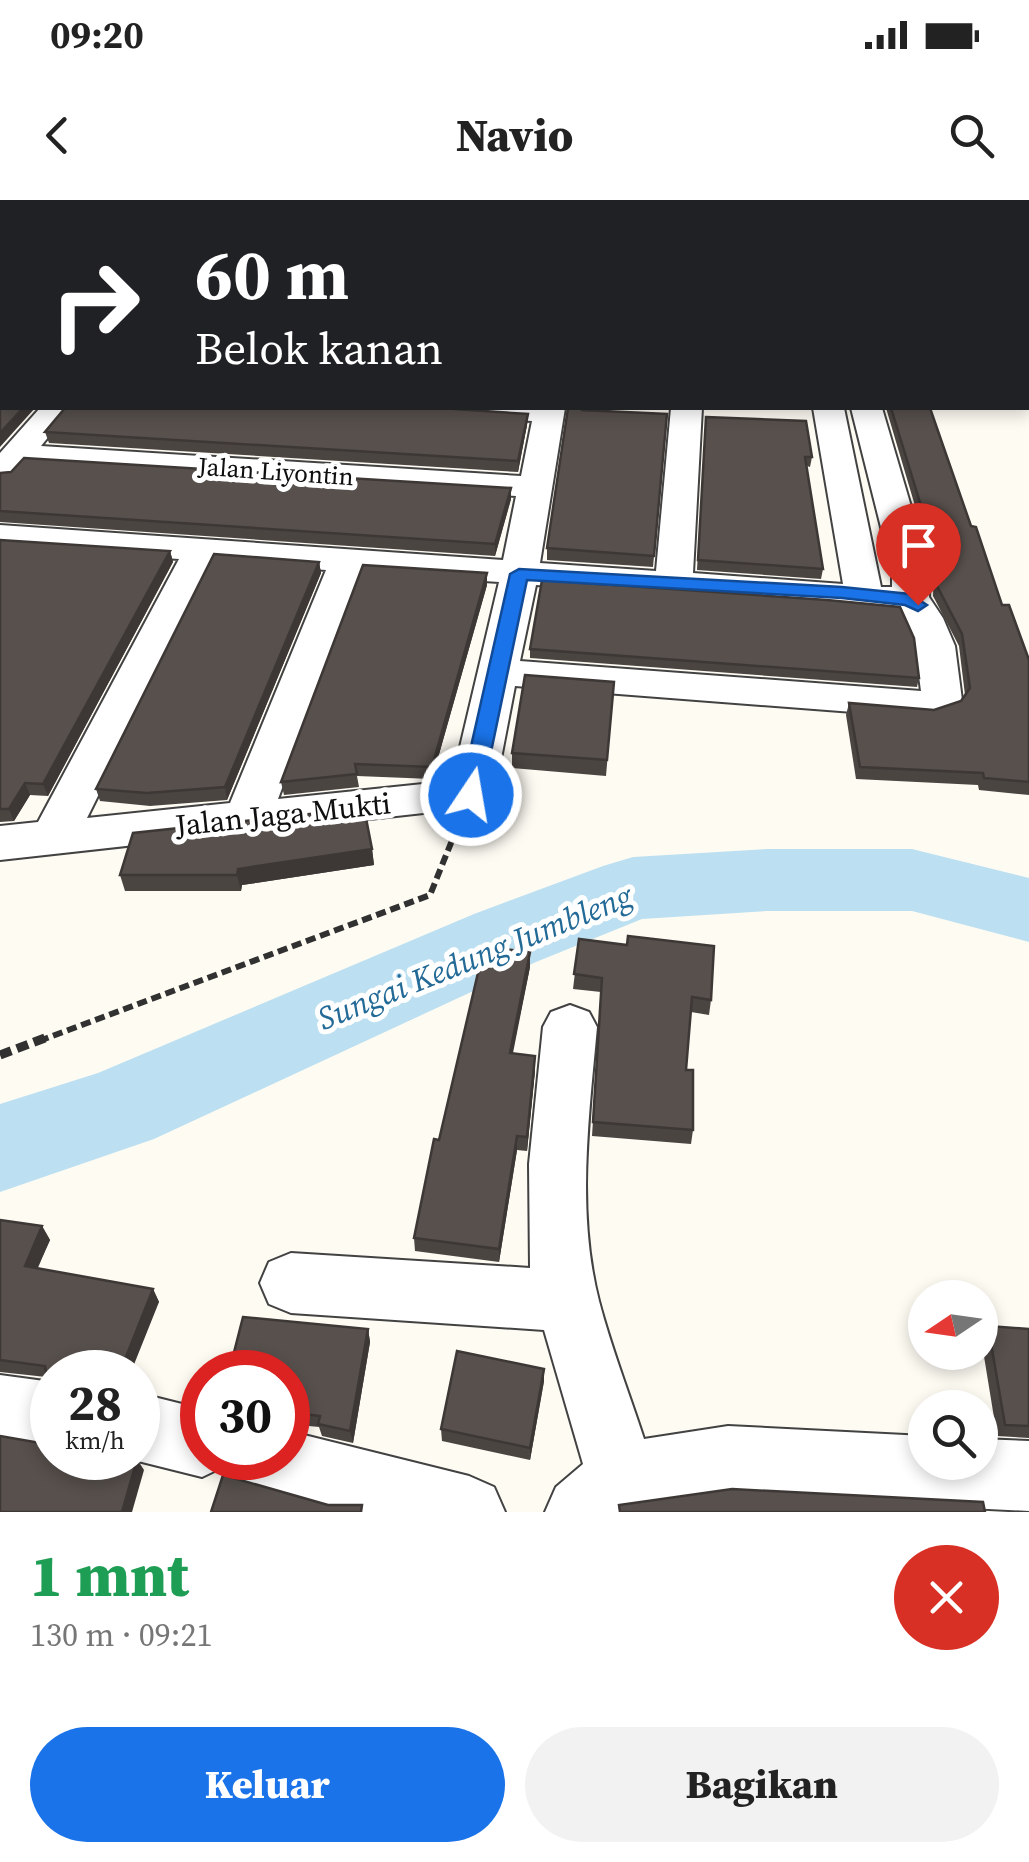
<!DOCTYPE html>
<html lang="id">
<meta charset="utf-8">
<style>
:root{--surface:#fff;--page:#f2f2f2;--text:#222;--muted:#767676;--accent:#1a73e8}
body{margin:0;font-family:"Source Serif 4",serif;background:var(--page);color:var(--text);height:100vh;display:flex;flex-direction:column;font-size:38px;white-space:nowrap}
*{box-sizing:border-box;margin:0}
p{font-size:32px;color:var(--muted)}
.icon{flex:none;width:55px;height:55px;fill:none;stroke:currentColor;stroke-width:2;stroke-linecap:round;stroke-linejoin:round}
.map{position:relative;height:1312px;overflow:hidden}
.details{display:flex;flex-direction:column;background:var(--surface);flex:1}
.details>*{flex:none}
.guide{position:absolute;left:0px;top:0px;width:1030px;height:210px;box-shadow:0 5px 15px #0003;background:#202124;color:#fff;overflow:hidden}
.needle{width:65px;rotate:257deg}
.controls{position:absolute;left:908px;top:1080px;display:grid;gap:20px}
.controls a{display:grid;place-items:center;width:90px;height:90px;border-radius:50%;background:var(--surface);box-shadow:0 5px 15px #0003;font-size:50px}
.speed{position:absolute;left:30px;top:1150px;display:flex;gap:20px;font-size:50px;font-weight:700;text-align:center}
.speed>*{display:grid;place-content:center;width:130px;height:130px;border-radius:50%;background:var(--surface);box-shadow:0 5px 15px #0003;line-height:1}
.speed small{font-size:25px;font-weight:400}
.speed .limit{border:15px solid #d22;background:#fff;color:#111}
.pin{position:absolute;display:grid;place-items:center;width:85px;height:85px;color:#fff;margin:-102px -42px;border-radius:50% 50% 50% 0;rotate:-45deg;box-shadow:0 0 10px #0007}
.pin .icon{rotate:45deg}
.me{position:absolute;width:110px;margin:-55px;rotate:12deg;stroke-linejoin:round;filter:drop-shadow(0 0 8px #0008)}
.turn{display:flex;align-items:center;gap:35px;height:210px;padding:0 30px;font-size:45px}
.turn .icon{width:130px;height:130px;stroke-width:2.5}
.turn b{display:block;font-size:70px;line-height:85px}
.round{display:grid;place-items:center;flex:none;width:105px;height:105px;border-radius:52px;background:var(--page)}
.overview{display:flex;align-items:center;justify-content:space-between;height:170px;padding:0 30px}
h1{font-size:60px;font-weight:800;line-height:75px;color:#1e9e55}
.cta{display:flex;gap:20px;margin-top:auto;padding:20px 30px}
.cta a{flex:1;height:115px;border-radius:60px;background:var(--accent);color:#fff;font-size:40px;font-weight:800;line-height:115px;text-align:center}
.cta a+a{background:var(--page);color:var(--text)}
.status{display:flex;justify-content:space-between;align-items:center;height:70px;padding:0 50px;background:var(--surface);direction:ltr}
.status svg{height:28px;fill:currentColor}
header{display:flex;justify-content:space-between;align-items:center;height:130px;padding:0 30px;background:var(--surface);font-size:45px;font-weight:800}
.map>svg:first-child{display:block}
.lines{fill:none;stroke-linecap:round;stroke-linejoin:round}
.river{fill:#bce0f1;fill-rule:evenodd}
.minor-casing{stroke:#424242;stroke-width:4}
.path-far1{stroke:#313131;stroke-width:6;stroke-dasharray:10 5;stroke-linecap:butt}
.path{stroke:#313131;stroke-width:9;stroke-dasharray:12 6;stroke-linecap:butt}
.minor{fill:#fff;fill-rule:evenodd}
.wall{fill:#4b4542}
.shaded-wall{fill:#3d3836}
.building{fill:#57504d;stroke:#3d3836;stroke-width:2.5}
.route{fill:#1a73e8;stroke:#114b97;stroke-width:2.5}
.labels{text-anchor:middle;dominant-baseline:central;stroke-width:10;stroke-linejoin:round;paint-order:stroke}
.far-street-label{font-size:25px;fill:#0f0f0f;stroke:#fff}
.street-label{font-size:30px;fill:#0f0f0f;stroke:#fff}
.water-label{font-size:32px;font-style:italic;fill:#236a97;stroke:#fff}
</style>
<div class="status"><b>09:20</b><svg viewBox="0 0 49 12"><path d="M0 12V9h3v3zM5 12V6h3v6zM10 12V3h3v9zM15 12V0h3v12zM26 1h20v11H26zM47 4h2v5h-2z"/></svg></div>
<header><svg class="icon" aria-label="back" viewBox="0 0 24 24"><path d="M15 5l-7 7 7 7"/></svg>Navio<svg class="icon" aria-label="search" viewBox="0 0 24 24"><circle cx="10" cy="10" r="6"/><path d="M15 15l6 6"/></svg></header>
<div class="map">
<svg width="1029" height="1312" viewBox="0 0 1029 1312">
<rect width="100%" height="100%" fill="#fefbf3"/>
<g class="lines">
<polygon class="river" points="767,649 912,649 1029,678 1029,742 912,711 767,711 642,719 536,762 154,939 0,992 0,904 98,873 474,714 603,666 633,657"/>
<defs>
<g id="minor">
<rect x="1028" y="143" width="1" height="18"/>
<path d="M40,208h32l-31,38 480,30 11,-55 -80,-4 -11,-2 -5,-7h129l-25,155 116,8 15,-163h31l-9,165 150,11 -30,-176h31l37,179h11v-16l-41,-163h31l48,163 -1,26 14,21 12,28 7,54 -6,9 -25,9 -416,-32 -21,109 -7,11 -487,54v-34l38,-4 141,-263 -179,-12v-22l503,35 13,-64 -490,-31 -12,14 -14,3v-29zM214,362l112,8 -96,233 -143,15zM362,373l137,9 -47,199 -174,18zM536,385l363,26 16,35 6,45 -401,-30z"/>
<path d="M570,805l19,7 8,15c-8,90 -21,185 2,274 12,46 30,92 45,138l84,-13 197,10v26h55v-23l49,2v70l-301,-15 -93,16h-90l11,-25 27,-23 -39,-134 -253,-17 -22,-9 -9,-21 9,-21 22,-9 239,15 -1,-104 14,-137 8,-15z"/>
<polygon points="0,1175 52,1182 52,1250 0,1243"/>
<polygon points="138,1193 202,1209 202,1258 288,1258 288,1231 469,1276 494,1287 505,1312 333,1312 235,1282 227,1265 202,1277 138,1261 129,1258 138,1258"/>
</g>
</defs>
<use href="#minor" class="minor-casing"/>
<polyline class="path-far1" points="39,841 430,695 455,633"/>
<polyline class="path" points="0,855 45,838"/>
<use href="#minor" class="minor"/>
</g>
<g class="wall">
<polygon points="886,208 930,208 971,326 1002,405 1029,460 1029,595 979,590 978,585 856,579 846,515 849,503 934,510 961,501 965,495 959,446 933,396 934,370"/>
<polygon points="582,210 667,214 653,367 547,360 547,348"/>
<polygon points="528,214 527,225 518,272 49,243 45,232"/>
<polygon points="705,226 812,257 810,267 807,266 823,369 821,379 697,370"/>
<polygon points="0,273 511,299 495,356 0,322"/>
<polygon points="0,340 170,351 173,362 48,596 30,595 14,621 0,622"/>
<polygon points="319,362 321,373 227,600 150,606 100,601 96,589"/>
<polygon points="487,373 487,385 432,579 357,576 359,587 284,595 281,582"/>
<polygon points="530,449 919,478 917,487 530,458"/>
<polygon points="614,482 606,576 512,568 512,553"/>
<polygon points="372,649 374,665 242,685 241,691 125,691 120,675"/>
<polygon points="579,739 711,800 709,815 691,812 686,870 693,930 691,944 592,936 601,792 573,789"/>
<polygon points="530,752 530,767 512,854 535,856 535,871 527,951 517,950 499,1062 415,1051 414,1038"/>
<polygon points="0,1020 42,1026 50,1040 37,1068 153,1089 159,1102 52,1172 52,1194 48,1187 46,1177 0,1172"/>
<polygon points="988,1126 1029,1129 1029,1238 997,1236 981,1138"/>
<polygon points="368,1129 370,1142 353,1243 322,1236 319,1227 288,1224 288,1172"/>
<polygon points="544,1169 544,1181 530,1260 442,1241 441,1229"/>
</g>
<g class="shaded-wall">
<polygon points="23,208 35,208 0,247 0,233"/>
<polygon points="528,214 527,225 518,272 518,261"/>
<polygon points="511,288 511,299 495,356 495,344"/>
<polygon points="170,351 173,362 48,596 43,584"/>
<polygon points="319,362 321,373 227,600 225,587"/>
<polygon points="487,373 487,385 432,579 432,567"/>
<polygon points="25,583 30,595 14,621 9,609"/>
<polygon points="372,649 374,665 242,685 241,691 237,675 238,669"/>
<polygon points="530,752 530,767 510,868 510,853"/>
<polygon points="535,856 535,871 527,951 527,937"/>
<polygon points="517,936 517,950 499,1062 499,1049"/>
<polygon points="42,1026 50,1040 33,1079 25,1066"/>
<polygon points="153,1089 159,1102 131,1172 120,1172"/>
<polygon points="368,1129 370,1142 353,1243 350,1231"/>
<polygon points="544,1169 544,1181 530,1260 530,1248"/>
<polygon points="137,1259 144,1270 132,1312 122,1312"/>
</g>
<g class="building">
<polygon points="681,0 1029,0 1029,5 1028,6 1028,2 681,2"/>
<polygon points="1028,19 1029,26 1029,133 1028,135"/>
<polygon points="2,140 2,159 0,157 0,143"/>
<polygon points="2,177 2,208 23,208 0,233 0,178"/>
<polygon points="65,208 440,208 528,214 518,261 45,232"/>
<polygon points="568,208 582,208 582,210 667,214 654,356 547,348"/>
<polygon points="891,208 930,208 971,326 976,327 1002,405 1009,405 1029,460 1029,582 984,578 983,573 860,567 849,503 934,510 961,501 970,488 962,434 936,384 937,358"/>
<polygon points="706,217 806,221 812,257 805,257 823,369 698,360"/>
<polygon points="24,258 511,288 495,344 0,311 0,273 11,272"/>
<polygon points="0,340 170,351 43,584 25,583 9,609 0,609"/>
<polygon points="214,354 319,362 225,587 147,593 96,589"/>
<polygon points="363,365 487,373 432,567 355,564 357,574 281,582"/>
<polygon points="542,380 827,400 900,407 914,438 919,478 530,449"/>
<polygon points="525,475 614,482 607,560 512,553"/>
<polygon points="364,608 372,649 238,669 237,675 120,675 133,633"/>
<polygon points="628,736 714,746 711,800 692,797 686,870 693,870 693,930 593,922 602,778 574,774 579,739 627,745"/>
<polygon points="484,747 530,752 510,853 535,856 527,937 517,936 499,1049 414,1038 434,939 439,940"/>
<polygon points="0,1020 42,1026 25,1066 153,1089 120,1172 52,1172 52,1188 48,1187 45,1166 0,1160"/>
<polygon points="243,1117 368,1129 350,1231 318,1224 320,1216 288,1212 288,1172 229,1172"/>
<polygon points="988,1126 1029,1129 1029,1226 1005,1225"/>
<polygon points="457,1151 544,1169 530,1248 441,1229"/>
<polygon points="0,1236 52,1245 52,1258 126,1258 137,1259 122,1312 0,1312"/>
<polygon points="223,1275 328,1305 362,1305 361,1312 211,1312"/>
<polygon points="732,1289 983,1302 985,1312 620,1312 619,1305"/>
</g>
<polygon class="route" points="519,369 842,387 910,394 927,405 918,411 905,405 842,398 527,380 482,595 471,602 460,595 510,374"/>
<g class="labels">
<g class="far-street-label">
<text transform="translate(276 271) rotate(4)">Jalan Liyontin</text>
</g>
<g class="street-label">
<text transform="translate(283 614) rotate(-6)">Jalan Jaga Mukti</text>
</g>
<g class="water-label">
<text transform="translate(475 757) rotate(-22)">Sungai Kedung Jumbleng</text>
</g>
</g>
</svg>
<div class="controls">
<a><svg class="needle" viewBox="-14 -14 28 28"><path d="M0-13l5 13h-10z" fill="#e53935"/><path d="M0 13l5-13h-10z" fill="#767676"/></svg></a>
<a><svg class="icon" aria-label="search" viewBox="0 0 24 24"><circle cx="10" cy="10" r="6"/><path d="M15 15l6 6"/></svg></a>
</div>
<div class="speed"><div>28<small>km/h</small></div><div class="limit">30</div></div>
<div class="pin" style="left:918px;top:405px;background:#d93025"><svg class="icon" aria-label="arrive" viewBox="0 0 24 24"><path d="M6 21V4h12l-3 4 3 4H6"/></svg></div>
<svg class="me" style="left:471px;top:595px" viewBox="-20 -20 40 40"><circle r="17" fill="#1a73e8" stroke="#fff" stroke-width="3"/><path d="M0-11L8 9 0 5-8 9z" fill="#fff"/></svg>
<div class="guide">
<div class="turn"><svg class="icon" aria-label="right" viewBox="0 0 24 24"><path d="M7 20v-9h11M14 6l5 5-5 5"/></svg><div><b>60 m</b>Belok kanan</div></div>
</div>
</div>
<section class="details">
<div class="overview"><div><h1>1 mnt</h1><p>130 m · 09:21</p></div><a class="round" style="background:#d93025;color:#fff"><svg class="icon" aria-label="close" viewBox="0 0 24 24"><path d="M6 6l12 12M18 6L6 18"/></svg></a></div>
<div class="cta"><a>Keluar</a><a>Bagikan</a></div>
</section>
